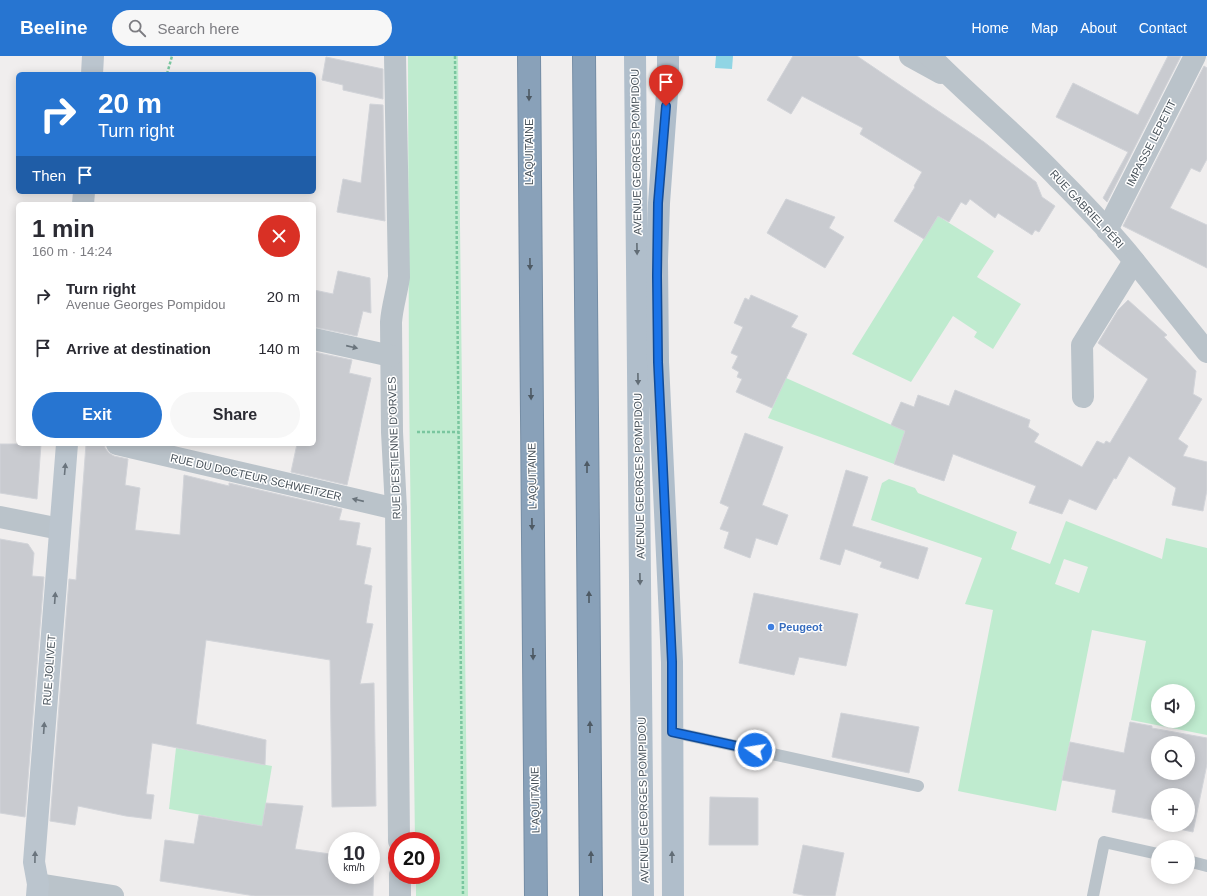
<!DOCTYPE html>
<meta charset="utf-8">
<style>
:root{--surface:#fff;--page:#f7f7f7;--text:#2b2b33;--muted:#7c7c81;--accent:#2775d1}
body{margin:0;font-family:Helvetica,sans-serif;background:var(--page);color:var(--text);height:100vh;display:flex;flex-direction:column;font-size:15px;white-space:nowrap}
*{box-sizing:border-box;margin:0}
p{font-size:13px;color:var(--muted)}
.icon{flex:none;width:22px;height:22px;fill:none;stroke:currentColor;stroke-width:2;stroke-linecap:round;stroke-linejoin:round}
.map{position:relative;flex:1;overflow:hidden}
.details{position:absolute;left:16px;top:146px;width:300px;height:244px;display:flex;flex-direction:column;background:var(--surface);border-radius:6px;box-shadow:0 2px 10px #0003}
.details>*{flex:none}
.guide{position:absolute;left:16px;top:16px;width:300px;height:122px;border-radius:6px;box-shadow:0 2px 10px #0003;background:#2775d1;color:#fff;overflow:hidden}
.fabs{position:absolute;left:1151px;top:628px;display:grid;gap:8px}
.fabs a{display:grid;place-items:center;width:44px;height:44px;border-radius:50%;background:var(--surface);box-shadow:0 2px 10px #0003;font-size:20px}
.speed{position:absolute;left:328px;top:776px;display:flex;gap:8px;font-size:20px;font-weight:700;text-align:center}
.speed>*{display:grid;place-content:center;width:52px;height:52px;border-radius:50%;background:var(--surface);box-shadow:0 2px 10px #0003;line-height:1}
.speed small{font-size:10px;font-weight:400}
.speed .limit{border:6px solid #d22;background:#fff;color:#111}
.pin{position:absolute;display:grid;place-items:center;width:34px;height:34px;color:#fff;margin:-41px -17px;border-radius:50% 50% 50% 0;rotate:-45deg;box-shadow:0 0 4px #0007}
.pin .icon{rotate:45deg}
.me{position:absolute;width:44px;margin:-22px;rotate:283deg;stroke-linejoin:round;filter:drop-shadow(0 0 3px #0008)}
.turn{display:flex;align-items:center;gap:14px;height:84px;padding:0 16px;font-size:18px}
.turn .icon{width:52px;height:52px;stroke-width:2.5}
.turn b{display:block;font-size:28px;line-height:34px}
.then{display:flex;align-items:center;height:38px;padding:0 16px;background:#0003;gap:8px;font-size:15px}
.round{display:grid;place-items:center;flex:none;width:42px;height:42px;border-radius:21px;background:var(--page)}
.head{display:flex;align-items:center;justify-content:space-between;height:68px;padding:0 16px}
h1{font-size:24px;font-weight:600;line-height:30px}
.button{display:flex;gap:8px;margin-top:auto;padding:8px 16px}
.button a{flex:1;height:46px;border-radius:24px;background:var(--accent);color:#fff;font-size:16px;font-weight:600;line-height:46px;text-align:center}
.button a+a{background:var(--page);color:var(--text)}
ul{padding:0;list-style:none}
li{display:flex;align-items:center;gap:12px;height:52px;padding:0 16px}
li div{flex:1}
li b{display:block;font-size:15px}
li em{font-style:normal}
header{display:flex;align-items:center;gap:24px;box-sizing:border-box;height:56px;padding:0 20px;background:var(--accent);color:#fff}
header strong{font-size:19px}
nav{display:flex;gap:22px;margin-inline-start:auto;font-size:14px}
.search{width:280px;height:36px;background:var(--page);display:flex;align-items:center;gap:10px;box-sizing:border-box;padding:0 14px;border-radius:22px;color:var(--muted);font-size:15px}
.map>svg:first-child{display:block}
.green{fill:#bfebcf;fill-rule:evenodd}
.water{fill:#90d5e4}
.building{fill:#c9cbd0;stroke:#d2d4d9;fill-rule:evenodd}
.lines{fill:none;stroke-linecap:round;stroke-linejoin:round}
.highway-casing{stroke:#758da5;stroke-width:24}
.path{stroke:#7ac69f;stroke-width:2.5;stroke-dasharray:3 2;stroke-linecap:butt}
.lane{stroke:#bac3ca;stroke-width:12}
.street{stroke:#bac3ca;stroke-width:22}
.secondary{stroke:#bbc5ce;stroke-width:22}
.primary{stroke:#b0becb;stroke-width:22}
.highway{stroke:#89a1b9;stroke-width:22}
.oneway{fill:#4e5a64}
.oneway2{fill:#626d76}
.oneway3{fill:#6a747c}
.oneway4{fill:#6a747d}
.route-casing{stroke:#114b97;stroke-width:10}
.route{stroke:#1a73e8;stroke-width:7}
.shop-dot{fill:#3f7fe0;stroke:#fff;stroke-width:1.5}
.labels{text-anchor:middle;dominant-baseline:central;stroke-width:3;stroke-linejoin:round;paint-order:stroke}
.street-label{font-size:11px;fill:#48525a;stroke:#fff}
.shop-label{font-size:11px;font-weight:bold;fill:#366cbe;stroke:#fff;text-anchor:start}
</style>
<header>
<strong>Beeline</strong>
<div class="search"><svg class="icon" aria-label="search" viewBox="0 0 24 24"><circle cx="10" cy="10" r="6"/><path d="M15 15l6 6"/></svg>Search here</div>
<nav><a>Home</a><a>Map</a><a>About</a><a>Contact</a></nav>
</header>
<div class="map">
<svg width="1207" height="840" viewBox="0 0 1207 840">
<rect width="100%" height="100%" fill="#f0eeee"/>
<g class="green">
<polygon points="408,0 458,0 468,840 416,840 416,819 431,819 431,785 415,785 409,332"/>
<polygon points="938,160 994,195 977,221 1021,248 993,293 974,281 977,276 953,260 911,326 852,298"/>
<polygon points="786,322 905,375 894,408 768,362"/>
<path d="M889,423l26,9 3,5 99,39 -6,17 39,15 16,-43 96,38 4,-21 41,10v187l-76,-15 15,-79 -54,-11 -36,181 -98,-20 35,-181 -28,-6 17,-46 -111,-38 11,-37zM1064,503l24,8 -9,26 -24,-9zM1158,635h30v30h-30z"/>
<polygon points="176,692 272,710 262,770 169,753"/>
</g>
<polygon class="water" points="716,0 733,0 732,13 715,12"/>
<g class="building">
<polygon points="793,0 857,0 984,86 1036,126 1042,141 1055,150 1039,176 1035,174 1032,179 998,157 995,162 970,143 966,149 961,146 949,166 938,160 924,183 894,165 915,131 914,130 922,116 860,78 863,72 802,40 791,58 767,44"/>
<polygon points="1168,0 1181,0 1107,146 1103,142 1128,96 1056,61 1073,27 1138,59"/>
<polygon points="326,1 383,13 383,43 343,34 343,29 322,24"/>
<polygon points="1204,10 1207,12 1207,103 1200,116 1191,112 1170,152 1207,169 1207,212 1123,170"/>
<polygon points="370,48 383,49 385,165 337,156 343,123 361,127"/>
<polygon points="786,143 835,161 829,172 844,181 825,212 767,177"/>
<polygon points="338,215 370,222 371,257 363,255 357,280 314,271 314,234 333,238"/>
<polygon points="751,239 798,260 791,271 807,278 772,352 736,336 742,323 737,321 739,316 732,312 738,300 731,297 743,271 734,267 745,242 749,244"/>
<polygon points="1128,244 1167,279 1164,281 1196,315 1193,338 1202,343 1178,383 1188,390 1183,400 1207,406 1207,434 1203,455 1172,449 1176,432 1129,400 1116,423 1114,422 1096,454 1069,443 1062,458 1029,447 1036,430 953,398 944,425 894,408 905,375 891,369 901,346 914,351 918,339 949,350 955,334 1030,364 1028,371 1039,378 1034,386 1082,411 1097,385 1104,388 1106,385 1110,387 1148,323 1098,287 1118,254"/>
<polygon points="314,296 352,304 349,317 371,322 347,429 291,416 297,388 314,388"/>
<polygon points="745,377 783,391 762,449 788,459 777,489 756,482 750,502 724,492 729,476 720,473 729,451 720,447"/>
<polygon points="0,388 41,388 37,443 0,437"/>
<polygon points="86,388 105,388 105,392 109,397 114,400 128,403 125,429 140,432 135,474 180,479 184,419 229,430 229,427 342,453 339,464 360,467 356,489 371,492 364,528 372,530 366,567 373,568 360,628 374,627 376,750 332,751 330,604 206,584 196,668 266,684 265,709 152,687 146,738 154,739 151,763 126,760 78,750 75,769 50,765 69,523 76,524"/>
<polygon points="846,414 868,421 852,470 928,492 918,523 880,511 882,506 845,493 840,509 820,503"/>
<polygon points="0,483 28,488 34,497 32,520 44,521 25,761 0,757"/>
<polygon points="754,537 858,558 846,610 799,601 794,619 739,607"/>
<polygon points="841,657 919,671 909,717 832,701"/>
<path d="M1130,666l22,4v2l55,10v26l-14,68 -23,-5 1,-2h17v-30h-30v26l-46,-9 4,-22 -54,-10 8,-38 54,11zM1158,687h30v30h-30z"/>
<polygon points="710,741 758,742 758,789 709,789"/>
<polygon points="266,747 303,750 295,793 337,799 337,819 371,819 371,804 374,804 373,840 255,840 160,825 165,784 194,788 199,759 262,770"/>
<polygon points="803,789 844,797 835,840 807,840 793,837"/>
</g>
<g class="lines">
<defs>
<g id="highway">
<polyline points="529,0 536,840"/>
<polyline points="584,0 591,840"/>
</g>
</defs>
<use href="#highway" class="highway-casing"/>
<g class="path">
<polyline points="455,0 463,840"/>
<polyline points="167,18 172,0"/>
<polyline points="417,376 459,376"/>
</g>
<g class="lane">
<polyline points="672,676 918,730"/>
<polyline points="1188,805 1207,810"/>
<polyline points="1093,840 1104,786 1158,798"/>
</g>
<g class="street">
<path d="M395,0l4,221c-2,15 -7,30 -8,45l1,110 4,77 3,332"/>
<polyline points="910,0 941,17"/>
<path d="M930,0c41,42 87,79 127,121 27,27 54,55 78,85 24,30 48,60 72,90"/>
<polyline points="1107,174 1195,0"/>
<polyline points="314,283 391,300"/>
<polyline points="1083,341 1082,289 1134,205"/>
<polyline points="117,388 396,453"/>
<polyline points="0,461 60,473"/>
<polyline points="400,819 400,840"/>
<polyline points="38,828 113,840"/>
</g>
<g class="secondary">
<polyline points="92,18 93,0"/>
<polyline points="83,148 84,136"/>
<polyline points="37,840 38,828 34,806 67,388"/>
</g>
<g class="primary">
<polyline points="635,0 643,840"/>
<polyline points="668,0 668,24 659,147 657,205 658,306 672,606 673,840"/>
</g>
<use href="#highway" class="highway"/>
</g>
<defs><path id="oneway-solid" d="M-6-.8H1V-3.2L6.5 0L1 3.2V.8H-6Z"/></defs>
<g class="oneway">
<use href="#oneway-solid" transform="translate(529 39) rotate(90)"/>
<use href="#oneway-solid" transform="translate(530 208) rotate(89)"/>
<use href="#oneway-solid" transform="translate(531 338) rotate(89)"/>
<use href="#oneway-solid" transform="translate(587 411) rotate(-90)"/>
<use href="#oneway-solid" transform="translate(532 468) rotate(89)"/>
<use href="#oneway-solid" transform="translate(589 541) rotate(-90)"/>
<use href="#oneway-solid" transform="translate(533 598) rotate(89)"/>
<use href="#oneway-solid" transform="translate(590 671) rotate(-90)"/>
<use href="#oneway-solid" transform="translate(591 801) rotate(-90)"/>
</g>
<g class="oneway2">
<use href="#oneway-solid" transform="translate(637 193) rotate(89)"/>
<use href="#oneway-solid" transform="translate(638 323) rotate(89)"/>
<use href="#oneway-solid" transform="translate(640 523) rotate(89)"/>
<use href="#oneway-solid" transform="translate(672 801) rotate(-90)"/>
</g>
<g class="oneway3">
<use href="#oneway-solid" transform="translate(352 291) rotate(13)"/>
<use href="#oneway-solid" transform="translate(358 444) rotate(-167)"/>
</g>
<g class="oneway4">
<use href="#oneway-solid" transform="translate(65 413) rotate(-85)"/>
<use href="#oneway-solid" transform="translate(55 542) rotate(-86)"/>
<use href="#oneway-solid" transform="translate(44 672) rotate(-86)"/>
<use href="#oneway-solid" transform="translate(35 801) rotate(-89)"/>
</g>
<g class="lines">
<defs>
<polyline id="route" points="666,50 658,147 657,220 658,306 672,606 672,676 755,694"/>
</defs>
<use href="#route" class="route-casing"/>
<use href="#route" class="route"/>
</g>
<circle class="shop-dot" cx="771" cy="571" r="4"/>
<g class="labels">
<g class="street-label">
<text transform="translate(1151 87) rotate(-63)">IMPASSE LEPETIT</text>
<text transform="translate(529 96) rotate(-90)">L'AQUITAINE</text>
<text transform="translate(636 96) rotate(-91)">AVENUE GEORGES POMPIDOU</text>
<text transform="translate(1087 153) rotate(47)">RUE GABRIEL PÉRI</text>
<text transform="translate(394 392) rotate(-92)">RUE D'ESTIENNE D'ORVES</text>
<text transform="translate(532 420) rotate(-91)">L'AQUITAINE</text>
<text transform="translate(639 420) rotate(-91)">AVENUE GEORGES POMPIDOU</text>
<text transform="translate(256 421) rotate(13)">RUE DU DOCTEUR SCHWEITZER</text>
<text transform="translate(49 614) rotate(-86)">RUE JOLIVET</text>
<text transform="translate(535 744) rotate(-91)">L'AQUITAINE</text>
<text transform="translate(643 744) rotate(-91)">AVENUE GEORGES POMPIDOU</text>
</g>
<g class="shop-label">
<text x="779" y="571">Peugeot</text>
</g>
</g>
</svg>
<div class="fabs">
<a><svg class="icon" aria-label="sound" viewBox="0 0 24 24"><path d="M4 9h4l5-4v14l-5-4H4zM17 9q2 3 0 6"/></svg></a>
<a><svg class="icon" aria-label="search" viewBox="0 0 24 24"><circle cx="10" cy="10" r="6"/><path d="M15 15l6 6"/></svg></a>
<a>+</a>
<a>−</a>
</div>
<div class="speed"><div>10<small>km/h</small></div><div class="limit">20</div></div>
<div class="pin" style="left:666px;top:50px;background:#d93025"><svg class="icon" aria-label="arrive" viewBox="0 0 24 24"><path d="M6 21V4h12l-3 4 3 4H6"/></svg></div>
<svg class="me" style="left:755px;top:694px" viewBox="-20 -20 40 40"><circle r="17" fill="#1a73e8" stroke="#fff" stroke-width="3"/><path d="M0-11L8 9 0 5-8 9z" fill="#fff"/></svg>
<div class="guide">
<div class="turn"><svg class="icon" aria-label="right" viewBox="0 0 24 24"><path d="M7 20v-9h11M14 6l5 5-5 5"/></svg><div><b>20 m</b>Turn right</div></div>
<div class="then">Then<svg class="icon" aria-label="arrive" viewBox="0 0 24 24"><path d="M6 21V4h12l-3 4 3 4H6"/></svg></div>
</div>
<section class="details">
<div class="head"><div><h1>1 min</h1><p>160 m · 14:24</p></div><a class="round" style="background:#d93025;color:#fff"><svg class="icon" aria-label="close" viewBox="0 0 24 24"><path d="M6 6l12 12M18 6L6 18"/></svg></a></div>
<ul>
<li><svg class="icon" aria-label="right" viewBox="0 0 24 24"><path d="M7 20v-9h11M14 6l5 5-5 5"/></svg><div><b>Turn right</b><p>Avenue Georges Pompidou</p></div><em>20 m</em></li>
<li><svg class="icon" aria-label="arrive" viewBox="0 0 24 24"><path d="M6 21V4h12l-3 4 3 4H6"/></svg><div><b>Arrive at destination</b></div><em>140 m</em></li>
</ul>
<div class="button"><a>Exit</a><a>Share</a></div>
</section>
</div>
